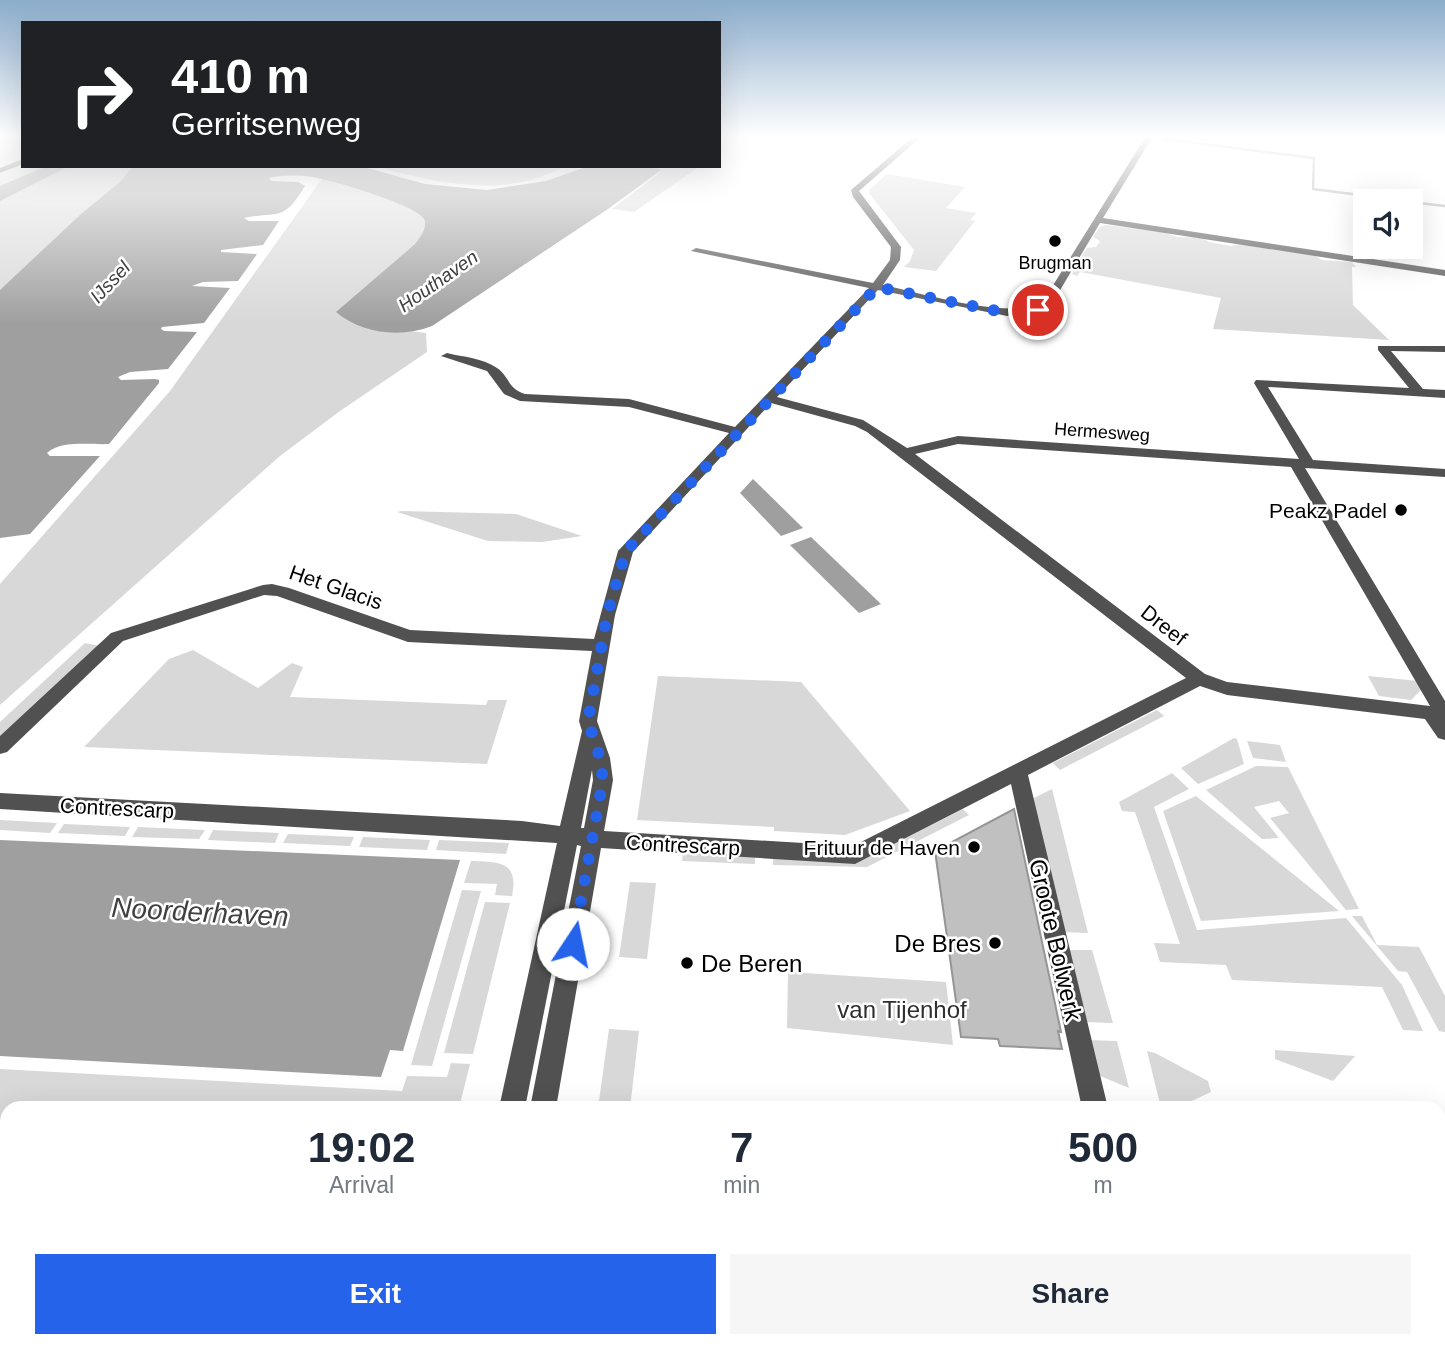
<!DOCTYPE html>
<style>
:root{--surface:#fff;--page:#f6f6f7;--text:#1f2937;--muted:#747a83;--accent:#2563eb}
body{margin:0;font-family:Helvetica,sans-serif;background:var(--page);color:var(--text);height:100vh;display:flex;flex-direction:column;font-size:26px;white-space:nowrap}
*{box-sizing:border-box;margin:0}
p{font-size:23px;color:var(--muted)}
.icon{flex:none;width:38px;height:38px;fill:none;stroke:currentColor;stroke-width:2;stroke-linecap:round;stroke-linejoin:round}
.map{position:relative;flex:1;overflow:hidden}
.panel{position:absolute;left:0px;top:1101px;width:1446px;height:247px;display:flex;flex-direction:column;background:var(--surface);border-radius:21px 21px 0 0;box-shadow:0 7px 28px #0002}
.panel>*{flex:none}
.banner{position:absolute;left:21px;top:21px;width:700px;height:147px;border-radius:0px;box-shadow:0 7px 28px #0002;background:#202124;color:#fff;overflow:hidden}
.tools{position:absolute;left:1353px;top:189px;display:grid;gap:14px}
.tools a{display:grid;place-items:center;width:70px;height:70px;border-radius:0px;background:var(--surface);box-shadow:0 7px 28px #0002;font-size:35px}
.pin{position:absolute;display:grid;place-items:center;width:60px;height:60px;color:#fff;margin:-30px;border:4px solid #fff;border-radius:50%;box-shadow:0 2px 7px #0007}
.me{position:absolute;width:77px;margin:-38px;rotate:11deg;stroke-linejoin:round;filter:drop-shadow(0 0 5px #0008)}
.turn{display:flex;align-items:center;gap:24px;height:147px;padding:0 35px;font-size:32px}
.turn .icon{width:91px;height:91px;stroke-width:2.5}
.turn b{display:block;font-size:49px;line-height:60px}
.eta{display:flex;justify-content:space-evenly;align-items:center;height:119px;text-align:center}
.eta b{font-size:42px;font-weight:700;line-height:49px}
.cta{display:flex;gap:14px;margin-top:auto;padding:14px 35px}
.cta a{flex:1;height:80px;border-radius:0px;background:var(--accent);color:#fff;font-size:28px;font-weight:700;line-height:80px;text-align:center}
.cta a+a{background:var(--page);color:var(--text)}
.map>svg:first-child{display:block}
.green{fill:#d8d8d8}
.water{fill:#9f9f9f}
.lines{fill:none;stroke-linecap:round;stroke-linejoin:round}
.stream{stroke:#9f9f9f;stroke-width:2.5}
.building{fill:#c0c0c0;stroke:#959595;stroke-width:2}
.minor{fill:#515151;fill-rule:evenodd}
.route{stroke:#2563eb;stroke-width:12;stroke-dasharray:0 21.6}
.poi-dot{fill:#000;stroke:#fff;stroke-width:2.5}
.labels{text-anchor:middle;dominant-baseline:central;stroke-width:5;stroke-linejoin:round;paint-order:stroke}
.far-poi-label{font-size:18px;fill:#000;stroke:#fff}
.far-street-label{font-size:18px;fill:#000;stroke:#fff}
.far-water-label{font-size:19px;font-style:italic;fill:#404040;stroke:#fff}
.poi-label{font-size:21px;fill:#000;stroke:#fff;text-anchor:end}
.street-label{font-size:21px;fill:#000;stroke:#fff}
.near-street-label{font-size:24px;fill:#000;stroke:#fff}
.near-poi-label{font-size:24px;fill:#000;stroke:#fff;text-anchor:end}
.near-park-label{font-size:24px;fill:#2f2f2f;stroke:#fff}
.near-water-label{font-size:28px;font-style:italic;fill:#404040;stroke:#fff}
</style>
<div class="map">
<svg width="1445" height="1346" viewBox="0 0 1445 1346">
<rect width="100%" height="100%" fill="#fff"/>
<g class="green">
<polygon points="0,136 23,136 23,159 0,168"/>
<polygon points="23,163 23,166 157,166 57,256 26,268 0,290 0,173"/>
<path d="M375,166h193c-15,5 -30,13 -46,16 -47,10 -102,-3 -147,-16z"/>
<polygon points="648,166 700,166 634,212 612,209 661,172"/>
<polygon points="887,174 965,187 946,208 976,213 970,220 975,221 936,271 904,267 910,261 914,250 869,193 870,189"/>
<path d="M322,179c20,6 93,23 102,40 4,9 -4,18 -9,25l-78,68 56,20 17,-1 16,2 1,19 -87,59 -60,45 -280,249v-121l170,-193z"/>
<polygon points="1106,225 1164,232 1177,237 1202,238 1209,242 1231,246 1240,244 1314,255 1322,260 1352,262 1356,267 1352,267 1353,305 1389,340 1213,329 1221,298 1080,272 1077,276 1072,274 1075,268 1084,268 1085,265 1078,262 1087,248 1096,247 1100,241 1093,237 1100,227"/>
<polygon points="401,511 516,514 582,536 542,542 488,541 397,512"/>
<polygon points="85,643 100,646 0,738 0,722"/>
<polygon points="193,650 258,688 292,663 303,667 290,697 486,705 488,700 507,700 487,764 84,747 169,659"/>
<polygon points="658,676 801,682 910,811 845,835 774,831 774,827 637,820"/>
<polygon points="1368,676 1418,681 1422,689 1411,700 1379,696"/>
<polygon points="1157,710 1164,716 1060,770 1053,763"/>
<polygon points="1234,738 1237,739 1244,764 1198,784 1181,768"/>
<polygon points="1247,741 1280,745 1286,762 1253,758"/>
<polygon points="1256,766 1288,767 1359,909 1346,910 1270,818 1289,813 1279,801 1254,807 1279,838 1262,839 1206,790"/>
<polygon points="1172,773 1189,789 1154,807 1197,930 1346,918 1402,985 1423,1031 1403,1030 1382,987 1232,980 1226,965 1160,962 1154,943 1180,944 1135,812 1122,811 1119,802"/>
<polygon points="1052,789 1088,933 1061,932 1030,800"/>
<polygon points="1196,796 1339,911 1201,921 1163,811"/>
<polygon points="963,809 969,815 867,867 773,865 773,857 863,860"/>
<polygon points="0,820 57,823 50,833 0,830"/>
<polygon points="64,824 130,827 125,836 58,833"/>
<polygon points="138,827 205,830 199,839 132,837"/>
<polygon points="213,830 279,833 275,843 208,840"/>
<polygon points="288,834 354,837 350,846 283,843"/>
<polygon points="363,837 430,840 427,850 359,847"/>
<polygon points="439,840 509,843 506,854 436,850"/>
<polygon points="683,853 755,856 755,864 682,861"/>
<path d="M471,861c28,1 48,0 41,35l-17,-1 2,-11 -33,-1z"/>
<polygon points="630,882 656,883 647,959 619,957"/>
<polygon points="462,890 481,891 432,1066 411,1065"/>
<polygon points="485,902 510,903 473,1054 444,1053"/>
<polygon points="1352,916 1362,916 1377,945 1419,947 1445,996 1445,1032 1439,1031 1407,972 1398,971"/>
<polygon points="1064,950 1092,950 1113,1023 1083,1022"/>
<polygon points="788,972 946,982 953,1045 787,1028"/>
<polygon points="609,1029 639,1031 630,1108 598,1108"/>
<polygon points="1086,1040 1117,1041 1129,1088 1093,1073"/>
<polygon points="1275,1050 1355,1056 1333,1081 1275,1059"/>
<polygon points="1147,1051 1155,1053 1208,1081 1211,1092 1177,1108 1161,1108"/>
<polygon points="451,1063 470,1064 459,1108 7,1108 7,1125 0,1124 0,1069 402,1091 407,1076 447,1077"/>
</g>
<g class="water">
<polygon points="47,166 69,166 0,201 0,186"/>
<path d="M133,166h227l65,18 62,6 59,-9 43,-15h59l13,4 -53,39 -176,117c-31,12 -70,8 -96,-14l79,-68c5,-7 13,-16 9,-25 -7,-14 -93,-39 -112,-42 -13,-2 -30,-2 -43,1l2,3 27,1 7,4c-22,36 -25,25 -61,32l5,3h30l-16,24 -42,5v2l36,2 -19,27 -35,1 -11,4 38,2 -26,35 -42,4 -1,2 3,2 33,1 -29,37 -38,3 -12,5 3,3 34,-1 4,1v3l-50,61c-18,1 -48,-4 -62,9l3,3h50l-70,78 -30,4v-248l81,-76 40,-33z"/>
<polygon points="753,479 803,528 781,536 740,493"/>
<polygon points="811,537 881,604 859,613 790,545"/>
<polygon points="0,840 460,860 403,1051 390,1050 381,1077 0,1056"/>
</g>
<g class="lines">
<g class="stream">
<polyline points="1165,136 1164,139 1314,158 1313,189 1407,201"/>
<polyline points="1410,202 1445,206"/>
</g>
</g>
<polygon class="building" points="1014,809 1061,1032 1058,1031 1062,1049 1000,1046 998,1039 961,1037 935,851"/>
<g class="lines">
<g class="minor">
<path d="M914,136h8l-63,55 42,56 -1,13 -17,25c39,8 125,35 159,18l104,-167h7l-50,82 342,52v6l-345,-53 -50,84 -14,7 -29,2 -129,-26 -101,107 86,23 44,28 51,-12 341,23 -45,-76 2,-3 153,8 -31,-38v-4h67v6l-54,-1 32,38 22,1v8l-177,-11 45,73 132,9v8l-140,-9 140,233v39l-7,-2 -13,-19 -198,-24 -27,-9 -172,89 80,333h-26l-71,-324 -156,80 -254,-16 -45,260h-26l51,-262 -4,-1 -52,263h-26l58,-265 -557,-34v-16l522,28 38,5 22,-95 -3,-10 13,-70 -184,-9 -131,-46 -13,-1 -141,46 -116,111 -7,2v-18l111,-103 152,-48 9,-1 17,4 121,42 184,9 24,-88 111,-118 -100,-26 -109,-6 -16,-7 -17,-23 -46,-15 6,-3c16,4 36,5 50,15 13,9 10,20 28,26l104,5 106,28 134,-139 -178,-37 5,-3 177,35 17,-23 1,-13 -38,-50 -2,-7zM771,403l84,23 12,6 319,246 -333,168 -249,-15 9,-51 -3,-22 -13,-37 18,-106 18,-63zM958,444l333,23 139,239 -203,-24 -22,-8 -290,-220zM592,770l1,10 -9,48h-3z"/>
<polygon points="23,159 23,164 0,173 0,168"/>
<rect x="0" y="1151" width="7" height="28"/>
<polygon points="1445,1167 1445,1195 1438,1196 1438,1168"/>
<polygon points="256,1340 286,1340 285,1346 255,1346"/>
<polygon points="450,1340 480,1340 479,1346 449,1346"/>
<polygon points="485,1340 515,1340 514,1346 484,1346"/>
<polygon points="1131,1340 1161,1340 1162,1346 1132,1346"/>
</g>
</g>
<linearGradient id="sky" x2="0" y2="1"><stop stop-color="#8baccb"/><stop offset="0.42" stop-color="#fff"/><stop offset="1" stop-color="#fff" stop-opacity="0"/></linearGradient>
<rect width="1445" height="324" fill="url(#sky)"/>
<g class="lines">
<polyline class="route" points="573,944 603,780 600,758 588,721 607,615 626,551 877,287 1007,313 1038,310"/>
</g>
<g class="poi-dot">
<circle cx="1055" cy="241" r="7"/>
<circle cx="1401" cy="510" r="7"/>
<circle cx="974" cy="847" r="7"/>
<circle cx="995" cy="943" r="7"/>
<circle cx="687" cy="963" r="7"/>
</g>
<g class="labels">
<g class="far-poi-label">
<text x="1055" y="263">Brugman</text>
</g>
<g class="far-street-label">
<text transform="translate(1102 432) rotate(4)">Hermesweg</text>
</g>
<g class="far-water-label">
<text transform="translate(438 281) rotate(-35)">Houthaven</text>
<text transform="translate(110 282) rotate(-47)">IJssel</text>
</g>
<g class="poi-label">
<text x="1387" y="510">Peakz Padel</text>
<text x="960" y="847">Frituur de Haven</text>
</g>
<g class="street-label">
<text transform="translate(336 587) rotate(19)">Het Glacis</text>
<text transform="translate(1164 625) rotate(38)">Dreef</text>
<text transform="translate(117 808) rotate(3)">Contrescarp</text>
<text transform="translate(683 845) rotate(3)">Contrescarp</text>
</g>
<g class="near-street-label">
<text transform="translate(1056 940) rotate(77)">Groote Bolwerk</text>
</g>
<g class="near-poi-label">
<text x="981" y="943">De Bres</text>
<text x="701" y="963" text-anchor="start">De Beren</text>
</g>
<g class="near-park-label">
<text x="902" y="1009">van Tijenhof</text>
</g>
<g class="near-water-label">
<text transform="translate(200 912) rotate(3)">Noorderhaven</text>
</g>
</g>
</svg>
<div class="tools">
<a><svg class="icon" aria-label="sound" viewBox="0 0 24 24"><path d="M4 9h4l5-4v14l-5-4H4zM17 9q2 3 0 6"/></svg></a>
</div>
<div class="pin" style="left:1038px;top:310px;background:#d93025"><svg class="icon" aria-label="arrive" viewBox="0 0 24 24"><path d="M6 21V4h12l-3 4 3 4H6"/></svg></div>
<svg class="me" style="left:573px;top:944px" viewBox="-20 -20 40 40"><circle r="19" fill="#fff"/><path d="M0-13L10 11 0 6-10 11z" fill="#2563eb"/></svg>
<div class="banner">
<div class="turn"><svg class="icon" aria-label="right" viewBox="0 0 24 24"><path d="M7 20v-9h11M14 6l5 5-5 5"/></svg><div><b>410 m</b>Gerritsenweg</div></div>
</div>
<section class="panel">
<div class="eta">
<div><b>19:02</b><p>Arrival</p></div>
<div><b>7</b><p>min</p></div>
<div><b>500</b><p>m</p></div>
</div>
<div class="cta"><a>Exit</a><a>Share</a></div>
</section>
</div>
